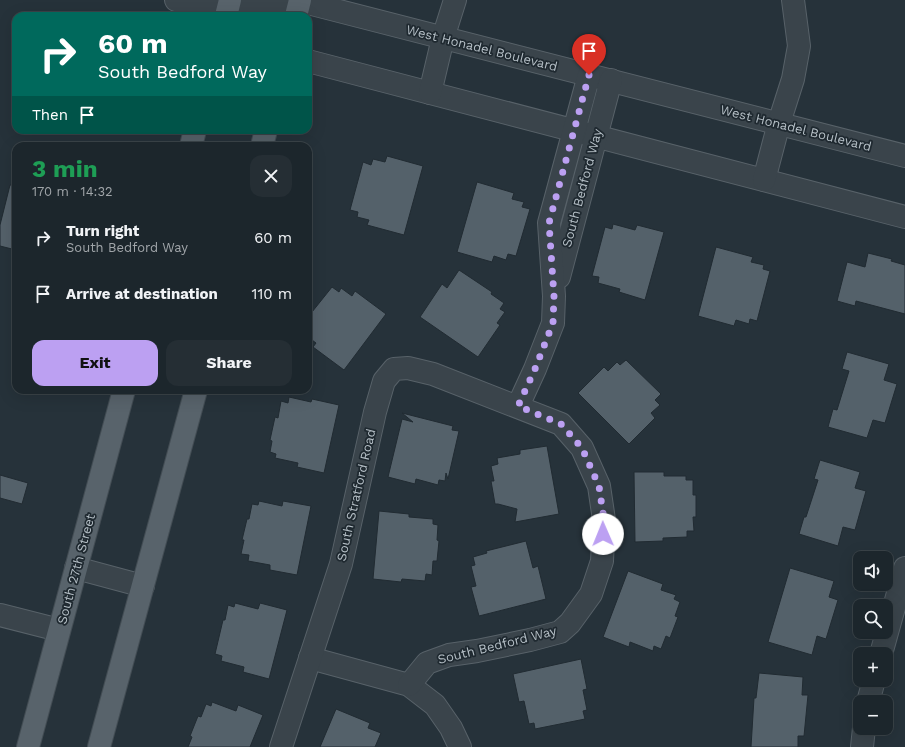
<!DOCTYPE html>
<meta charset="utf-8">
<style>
:root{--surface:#1c262c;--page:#252e34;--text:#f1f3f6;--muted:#a0a5a9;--line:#3a4348;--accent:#bca0f2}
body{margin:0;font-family:"Work Sans",sans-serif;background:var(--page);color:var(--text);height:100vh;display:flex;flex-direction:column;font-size:15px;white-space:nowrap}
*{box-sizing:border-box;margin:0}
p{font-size:13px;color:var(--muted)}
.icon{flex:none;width:22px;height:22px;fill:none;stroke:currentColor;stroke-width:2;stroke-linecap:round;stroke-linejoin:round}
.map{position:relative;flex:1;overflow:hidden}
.details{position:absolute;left:12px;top:142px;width:300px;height:252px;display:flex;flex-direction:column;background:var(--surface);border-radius:12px;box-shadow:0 4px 16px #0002,0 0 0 1px var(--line)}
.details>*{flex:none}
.hud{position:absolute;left:12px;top:12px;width:300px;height:122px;border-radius:12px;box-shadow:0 4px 16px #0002,0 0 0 1px var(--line);background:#00695c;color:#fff;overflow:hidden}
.fabs{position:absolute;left:853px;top:551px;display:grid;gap:8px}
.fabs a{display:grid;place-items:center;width:40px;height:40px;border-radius:8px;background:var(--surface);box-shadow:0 4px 16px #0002,0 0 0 1px var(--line);font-size:20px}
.pin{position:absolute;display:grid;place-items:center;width:34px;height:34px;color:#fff;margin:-41px -17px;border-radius:50% 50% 50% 0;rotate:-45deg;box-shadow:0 0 4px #0007}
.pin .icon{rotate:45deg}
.me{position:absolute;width:44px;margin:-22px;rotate:359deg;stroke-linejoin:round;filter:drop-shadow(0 0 3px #0008)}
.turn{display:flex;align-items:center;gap:14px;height:84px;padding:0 20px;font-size:18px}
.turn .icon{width:52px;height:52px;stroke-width:2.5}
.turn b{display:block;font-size:28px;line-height:34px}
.then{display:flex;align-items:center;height:38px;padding:0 20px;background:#0003;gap:8px;font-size:15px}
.round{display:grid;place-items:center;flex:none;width:42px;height:42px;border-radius:12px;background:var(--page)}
.head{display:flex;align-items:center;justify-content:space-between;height:68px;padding:0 20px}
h1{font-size:24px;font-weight:700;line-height:30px;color:#1e9e55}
.cta{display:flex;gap:8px;margin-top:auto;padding:8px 20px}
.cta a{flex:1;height:46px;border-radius:12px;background:var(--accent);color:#111;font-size:16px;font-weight:700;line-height:46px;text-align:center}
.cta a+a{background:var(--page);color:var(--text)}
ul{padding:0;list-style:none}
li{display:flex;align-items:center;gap:12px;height:56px;padding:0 20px}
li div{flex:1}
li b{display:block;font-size:15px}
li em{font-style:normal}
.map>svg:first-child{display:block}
.building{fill:#54616a;stroke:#212b32}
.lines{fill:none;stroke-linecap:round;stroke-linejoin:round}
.minor-casing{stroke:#586269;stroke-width:24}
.major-casing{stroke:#434d54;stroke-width:24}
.minor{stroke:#3a444b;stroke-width:22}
.major{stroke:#58636b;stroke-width:22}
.route{stroke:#bca0f2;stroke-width:7;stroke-dasharray:0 12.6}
.labels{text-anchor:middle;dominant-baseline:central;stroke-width:3.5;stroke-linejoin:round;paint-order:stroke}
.street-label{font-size:13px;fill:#b5bfc6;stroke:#1f2930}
</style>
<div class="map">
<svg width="905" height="747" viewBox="0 0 905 747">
<rect width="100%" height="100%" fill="#26323a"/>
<g class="building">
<polygon points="387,156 423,166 404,235 367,225 369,220 357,217 358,212 350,210 363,162 371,165 373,159 385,162"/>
<polygon points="477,182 514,193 512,199 524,202 522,207 530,209 516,256 508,254 506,260 494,256 492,262 457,252"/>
<polygon points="10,185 16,185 16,250 0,246 0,225"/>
<polygon points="613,224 635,230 637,225 664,232 645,300 619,292 620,289 598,283 599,277 592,276 605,227 612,229"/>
<polygon points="716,247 753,257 751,262 764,265 763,269 770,271 757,321 750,319 749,324 736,320 734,326 698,316"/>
<polygon points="868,253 892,259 891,261 905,265 905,314 856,301 855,306 837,301 847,262 865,267"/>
<polygon points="459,270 492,292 491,294 504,303 500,309 505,312 497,323 500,325 478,357 420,317 442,284 447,288"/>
<polygon points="332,287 339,292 341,288 352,296 355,291 386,314 344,370 313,347 316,343 308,337 308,317"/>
<polygon points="847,352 889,364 884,380 897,384 885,423 873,420 867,438 828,427 833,409 837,410 849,371 842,369"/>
<polygon points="626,360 661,394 655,400 660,405 651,413 655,418 629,444 578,393 604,367 608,371 617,362 620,365"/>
<polygon points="289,397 311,402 312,399 339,405 324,473 297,467 298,463 275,458 276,454 270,452 272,441 270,440 275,417 278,418 281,401 288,403"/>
<polygon points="402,413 453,426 452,430 459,431 448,479 446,473 445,481 439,480 438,485 416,479 415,484 388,477 402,419 413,422"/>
<polygon points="547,446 559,514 515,522 517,509 498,504 495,504 491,481 494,481 491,466 498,464 497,458 520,454 520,450"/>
<polygon points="820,460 860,472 855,488 866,491 855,530 843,527 838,546 799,534 804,517 806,517 818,480 814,479"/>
<polygon points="634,472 664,472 664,476 686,476 686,480 693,480 693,495 696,495 696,517 693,517 694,531 687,531 687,537 663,538 663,541 635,542"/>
<polygon points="0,475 28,483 22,504 0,498"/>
<polygon points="259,501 282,506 283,501 311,506 297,575 270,570 270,565 248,561 249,555 241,554 244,540 242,540 247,519 249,519 252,504 258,505"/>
<polygon points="379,511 409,514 409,517 433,519 433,524 438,525 437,540 439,541 437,561 433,561 432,575 426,574 425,581 402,579 401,582 373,579"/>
<polygon points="526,541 533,568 538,566 546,599 479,616 471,587 476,586 471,566 475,565 473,557 487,553 486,551"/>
<polygon points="790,568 834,581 829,597 838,600 826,639 817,636 812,655 768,642"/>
<polygon points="628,571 663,584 661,590 676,595 674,599 680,602 675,616 678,617 670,638 666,636 661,649 654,646 653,651 630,642 629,647 603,637"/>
<polygon points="235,603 258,609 260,603 287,610 269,679 243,672 244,667 221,661 222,656 215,654 223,620 225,620 228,605 234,607"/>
<polygon points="581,659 587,689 583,690 587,710 583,711 585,719 535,729 534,723 529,724 524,701 519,702 513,674"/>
<polygon points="759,673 803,677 802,695 808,695 804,736 798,736 798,747 751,747 754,698 756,698"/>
<polygon points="212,702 236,711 238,705 263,715 250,747 188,747 192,737 190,736 198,716 201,717 206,704 211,706"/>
<polygon points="336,709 370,723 368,728 381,733 375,747 320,747"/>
</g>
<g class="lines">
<defs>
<g id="minor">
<polyline points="176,0 227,12 232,16"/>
<polyline points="227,12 300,1 905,156"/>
<polyline points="308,61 905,217"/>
<polyline points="430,93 443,38 455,0"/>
<polyline points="764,180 779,123 793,79 799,46 793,0"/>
<polyline points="559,277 611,80"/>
<polyline points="518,406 535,369 553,323 554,296 549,223 589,75"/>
<polyline points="76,568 143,586"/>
<polyline points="0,615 59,630"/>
<polyline points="881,654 905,568"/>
<polyline points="310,658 409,685 435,705 451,728 460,747"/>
<polyline points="868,702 874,680"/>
<polyline points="281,747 341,564 375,412 384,381 394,369 408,368 433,374 561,424 582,448 599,486 604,520 602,561 591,594 570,623 560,632 530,640 477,651 449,655 427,663 409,685"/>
<polyline points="862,747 864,728"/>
</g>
<g id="major">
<polyline points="226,16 230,0"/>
<polyline points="296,16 300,0"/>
<polyline points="191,146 195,130"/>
<polyline points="262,146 266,130"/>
<polyline points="28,747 124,390"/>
<polyline points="99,747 196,390"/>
</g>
</defs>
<use href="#minor" class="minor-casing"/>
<use href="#major" class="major-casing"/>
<use href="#minor" class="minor"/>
<use href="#major" class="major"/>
</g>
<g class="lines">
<polyline class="route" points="589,75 549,223 554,296 553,323 535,369 518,406 561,424 582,448 599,486 604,520 603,534"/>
</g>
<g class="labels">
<g class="street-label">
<text transform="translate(482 48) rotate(14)">West Honadel Boulevard</text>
<text transform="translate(796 128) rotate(14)">West Honadel Boulevard</text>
<text transform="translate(582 188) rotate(-75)">South Bedford Way</text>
<text transform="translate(356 495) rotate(-77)">South Stratford Road</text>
<text transform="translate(76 569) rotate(-75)">South 27th Street</text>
<text transform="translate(497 645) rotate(-14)">South Bedford Way</text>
</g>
</g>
</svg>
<div class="fabs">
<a><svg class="icon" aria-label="sound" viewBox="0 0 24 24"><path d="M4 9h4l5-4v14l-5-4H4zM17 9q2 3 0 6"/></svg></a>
<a><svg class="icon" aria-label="search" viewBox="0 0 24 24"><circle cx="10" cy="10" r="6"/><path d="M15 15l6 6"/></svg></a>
<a>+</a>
<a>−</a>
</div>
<div class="pin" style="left:589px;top:75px;background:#d93025"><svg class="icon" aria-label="arrive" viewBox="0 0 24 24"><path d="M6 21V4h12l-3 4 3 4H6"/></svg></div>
<svg class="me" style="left:603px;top:534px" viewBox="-20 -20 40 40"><circle r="19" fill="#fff"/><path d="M0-13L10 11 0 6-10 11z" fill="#bca0f2"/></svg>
<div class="hud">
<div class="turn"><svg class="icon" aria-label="right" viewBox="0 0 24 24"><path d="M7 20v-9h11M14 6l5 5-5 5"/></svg><div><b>60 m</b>South Bedford Way</div></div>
<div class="then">Then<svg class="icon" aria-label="arrive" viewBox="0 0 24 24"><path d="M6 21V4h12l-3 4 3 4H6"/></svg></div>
</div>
<section class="details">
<div class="head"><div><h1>3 min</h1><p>170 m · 14:32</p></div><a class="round"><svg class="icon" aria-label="close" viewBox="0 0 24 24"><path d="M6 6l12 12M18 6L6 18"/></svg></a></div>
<ul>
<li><svg class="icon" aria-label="right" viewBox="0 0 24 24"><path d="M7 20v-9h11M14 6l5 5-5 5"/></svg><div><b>Turn right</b><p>South Bedford Way</p></div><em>60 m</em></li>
<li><svg class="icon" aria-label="arrive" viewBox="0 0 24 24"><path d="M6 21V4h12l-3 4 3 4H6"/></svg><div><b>Arrive at destination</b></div><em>110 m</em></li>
</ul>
<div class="cta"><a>Exit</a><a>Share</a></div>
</section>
</div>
